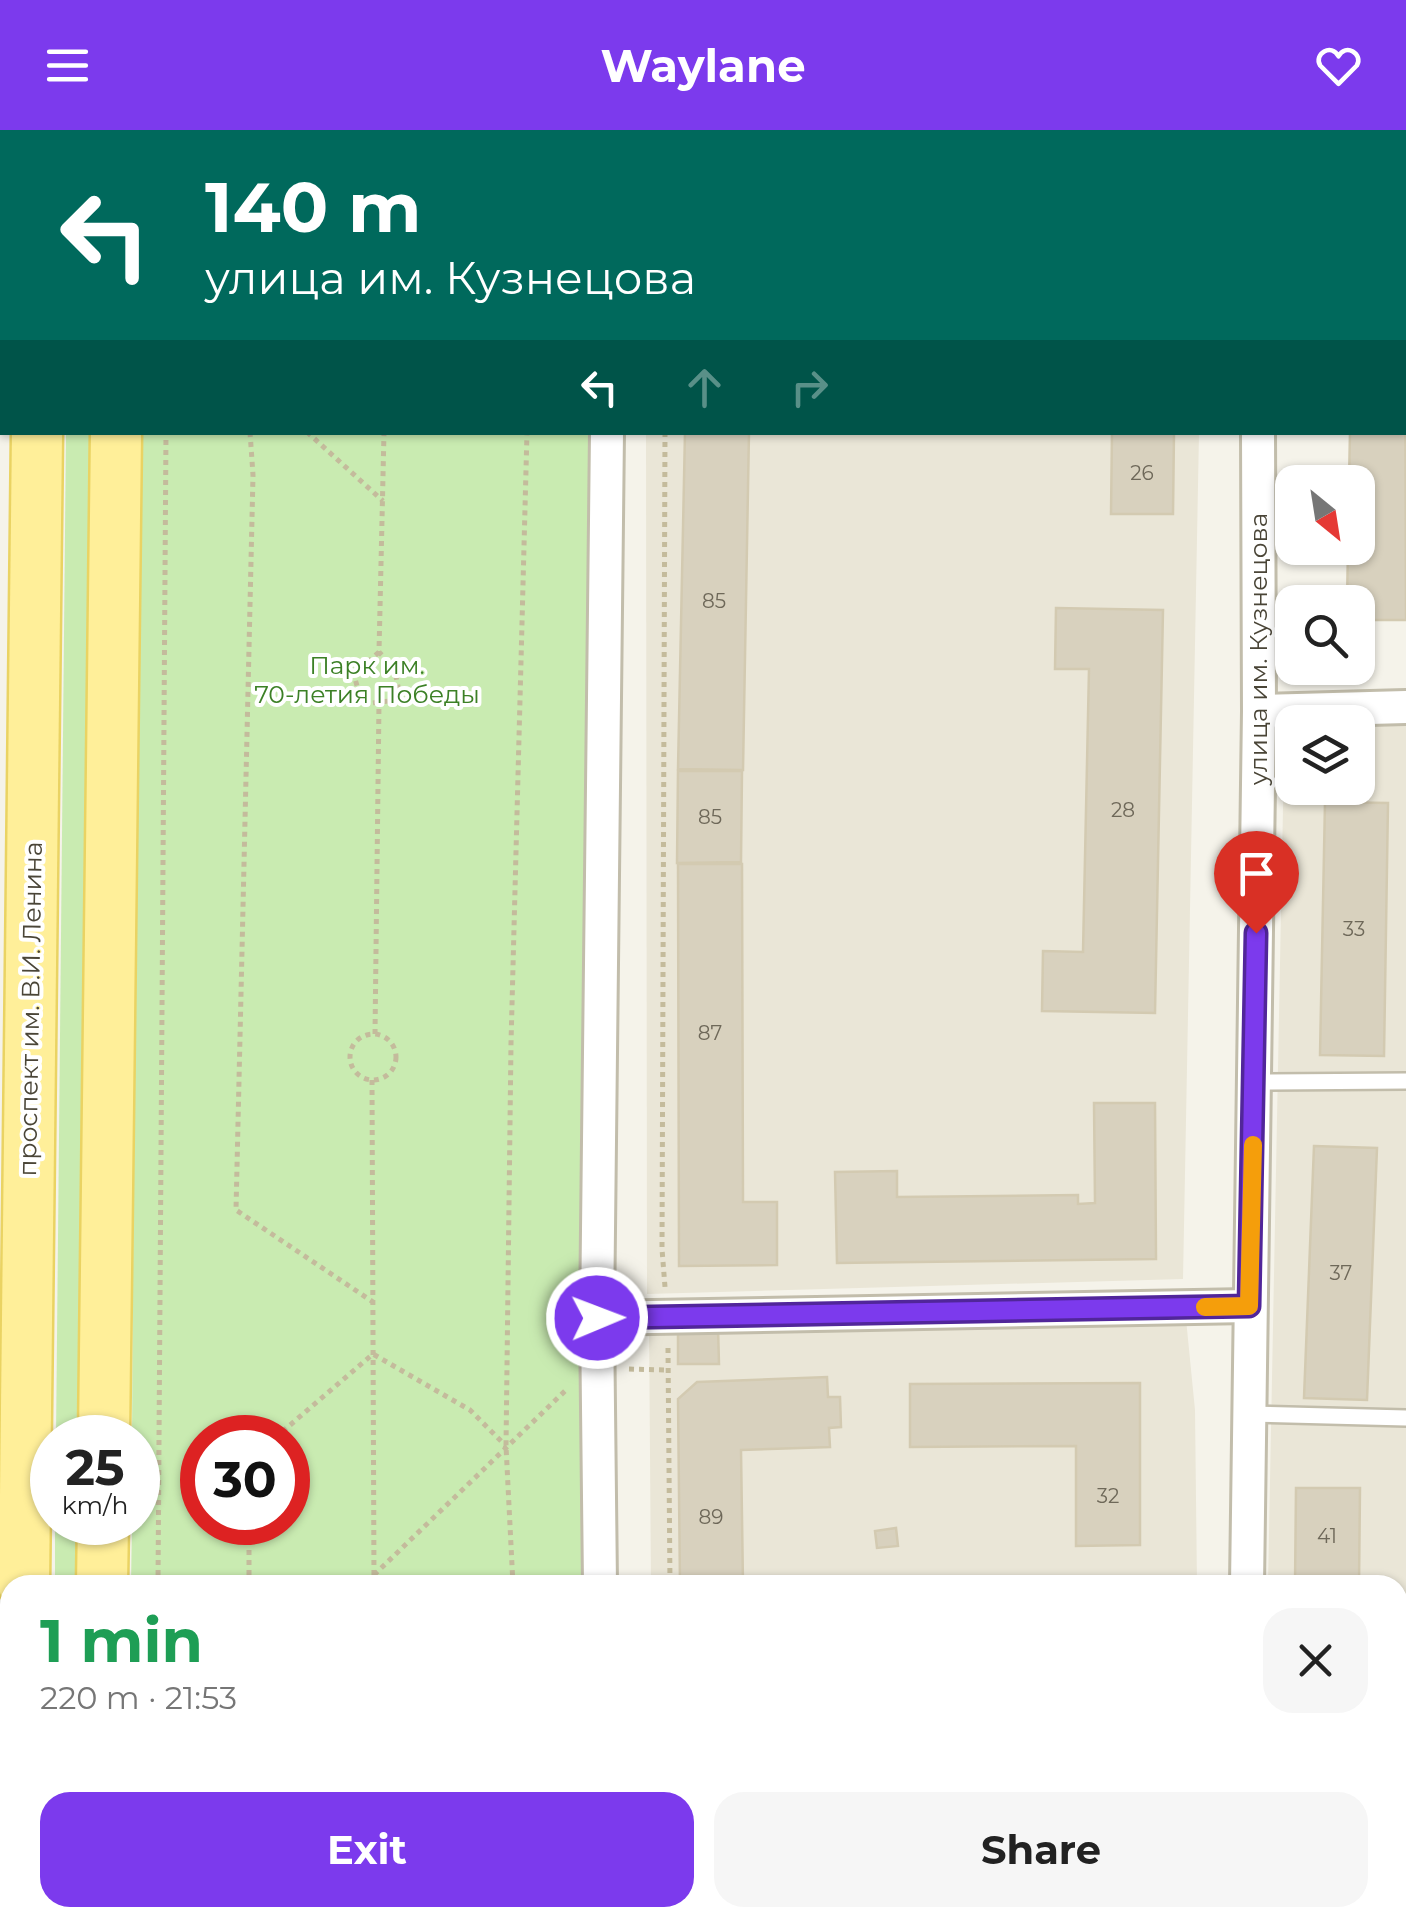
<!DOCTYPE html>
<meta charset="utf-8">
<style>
:root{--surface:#fff;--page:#f6f6f6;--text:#222;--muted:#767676;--accent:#7c3aed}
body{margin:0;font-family:Montserrat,sans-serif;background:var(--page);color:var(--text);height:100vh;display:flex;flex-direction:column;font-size:38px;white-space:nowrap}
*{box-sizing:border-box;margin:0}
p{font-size:32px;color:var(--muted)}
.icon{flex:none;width:55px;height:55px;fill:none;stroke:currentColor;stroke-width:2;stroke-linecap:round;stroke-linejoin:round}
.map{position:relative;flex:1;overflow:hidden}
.details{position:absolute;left:0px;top:1445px;width:1408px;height:352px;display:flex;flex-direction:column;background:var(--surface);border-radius:30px 30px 0 0;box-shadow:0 2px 8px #0004}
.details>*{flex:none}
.hud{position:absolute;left:0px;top:0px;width:1408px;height:305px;box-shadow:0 2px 8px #0004;background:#00695c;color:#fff;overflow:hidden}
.needle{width:65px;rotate:150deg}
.fabs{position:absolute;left:1275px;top:335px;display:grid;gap:20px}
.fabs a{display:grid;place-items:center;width:100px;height:100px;border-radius:20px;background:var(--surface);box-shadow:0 2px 8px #0004;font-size:50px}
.speed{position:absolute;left:30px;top:1285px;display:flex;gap:20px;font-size:50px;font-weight:700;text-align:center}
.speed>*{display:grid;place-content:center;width:130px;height:130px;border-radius:50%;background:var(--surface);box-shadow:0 2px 8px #0004;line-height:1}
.speed small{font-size:25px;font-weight:400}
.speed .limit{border:15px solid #d22;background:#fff;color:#111}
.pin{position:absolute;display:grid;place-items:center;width:85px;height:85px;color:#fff;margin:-102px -42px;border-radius:50% 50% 50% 0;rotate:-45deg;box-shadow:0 0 10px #0007}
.pin .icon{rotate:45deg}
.me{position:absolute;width:110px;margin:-55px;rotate:89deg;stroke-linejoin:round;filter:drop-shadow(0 0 8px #0008)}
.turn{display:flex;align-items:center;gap:35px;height:210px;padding:0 40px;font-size:45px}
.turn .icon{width:130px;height:130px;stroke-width:2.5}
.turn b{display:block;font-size:70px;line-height:85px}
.lanes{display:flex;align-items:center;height:95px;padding:0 40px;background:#0003;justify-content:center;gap:50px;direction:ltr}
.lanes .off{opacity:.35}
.round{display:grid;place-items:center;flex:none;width:105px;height:105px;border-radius:30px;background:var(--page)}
.summary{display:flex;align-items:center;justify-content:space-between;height:170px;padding:0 40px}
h1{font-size:60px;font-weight:700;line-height:75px;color:#1e9e55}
.primary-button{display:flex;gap:20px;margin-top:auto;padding:20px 40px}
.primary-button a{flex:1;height:115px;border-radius:30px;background:var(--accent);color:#fff;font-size:40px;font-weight:700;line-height:115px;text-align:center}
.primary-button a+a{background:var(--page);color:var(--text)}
header{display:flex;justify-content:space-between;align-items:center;height:130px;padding:0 40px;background:var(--accent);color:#fff;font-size:45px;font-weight:700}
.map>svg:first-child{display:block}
.residential{fill:#eae6d7}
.education{fill:#efebd3}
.green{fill:#c9ebb1;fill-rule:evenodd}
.building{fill:#d8d1be;stroke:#d3cab1;stroke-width:2.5}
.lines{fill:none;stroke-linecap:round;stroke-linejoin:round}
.service-casing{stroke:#c2bdab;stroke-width:20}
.minor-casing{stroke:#c2bdab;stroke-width:38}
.primary-casing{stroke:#ead363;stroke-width:55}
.path{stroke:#c4bb9c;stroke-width:5;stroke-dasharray:5 5;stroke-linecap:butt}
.service{stroke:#fff;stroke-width:15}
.minor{stroke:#fff;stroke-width:32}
.primary{stroke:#ffef99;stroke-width:50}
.route-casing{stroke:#51269a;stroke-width:25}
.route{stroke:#7c3aed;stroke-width:18}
.slow{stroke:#f59e0b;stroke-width:18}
.labels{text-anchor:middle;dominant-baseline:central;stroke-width:8;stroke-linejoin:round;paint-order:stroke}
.number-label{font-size:20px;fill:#6e6859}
.street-label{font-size:25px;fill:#4a4537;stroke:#fff}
.park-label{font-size:25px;fill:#3c8026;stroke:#fff}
</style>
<header><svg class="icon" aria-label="menu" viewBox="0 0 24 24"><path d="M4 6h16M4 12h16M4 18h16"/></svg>Waylane<svg class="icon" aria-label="heart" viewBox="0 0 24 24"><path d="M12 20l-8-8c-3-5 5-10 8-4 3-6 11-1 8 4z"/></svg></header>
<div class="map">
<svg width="1406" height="1797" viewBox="0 0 1406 1797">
<rect width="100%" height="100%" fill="#f5f3ea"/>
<g class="residential">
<polygon points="646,303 1199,303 1183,1149 647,1164"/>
<polygon points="1406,590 1406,1797 1262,1797 1262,1788 1398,1788 1398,1455 1268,1455 1284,627 1292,621 1292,658 1358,658 1358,592"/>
<polygon points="1186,1189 1195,1280 1197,1455 651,1455 649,1193"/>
<rect x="653" y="1788" width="549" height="9"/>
</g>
<g class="education">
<polygon points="677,0 1196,0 677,2"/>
<rect x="946" y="1788" width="202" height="9"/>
</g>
<g class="green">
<polygon points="139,0 603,0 139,2"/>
<polygon points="95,302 85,1307 56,1308 66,303"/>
<path d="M138,303h463l-6,1152h-464l1,-62 6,-1v-84l-6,-1zM202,1308h86v84h-86z"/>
<rect x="55" y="1393" width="29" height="62"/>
<rect x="129" y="1788" width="469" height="9"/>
</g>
<g class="building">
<rect x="760" y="0" width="149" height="2"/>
<polygon points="1405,175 1406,490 1358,490 1358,472 1347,472 1348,418 1358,418 1358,352 1349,352 1350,302 1405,302"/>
<polygon points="685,302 749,302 743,640 678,639"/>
<polygon points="1112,302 1174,302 1173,384 1111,384"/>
<polygon points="1056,478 1163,480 1155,883 1042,881 1043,821 1083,822 1089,539 1055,539"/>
<polygon points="678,641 742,641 741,732 677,733"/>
<polygon points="1325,672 1388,673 1384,926 1320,925"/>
<polygon points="678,734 742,734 743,1072 777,1072 777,1135 679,1136"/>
<polygon points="1094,973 1155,973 1156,1129 837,1133 835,1042 897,1041 897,1067 1078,1065 1078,1074 1095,1073"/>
<polygon points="1314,1016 1377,1018 1367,1270 1304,1268"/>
<polygon points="718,1197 719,1234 678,1234 678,1198"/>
<polygon points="827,1247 828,1267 840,1267 841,1297 829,1298 830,1317 741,1320 743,1455 680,1455 678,1269 697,1252"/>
<polygon points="1140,1253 1140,1415 1076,1416 1076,1316 910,1317 910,1254"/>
<polygon points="1296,1358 1360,1358 1359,1455 1295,1455"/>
<polygon points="896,1398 898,1416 877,1418 875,1401"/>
</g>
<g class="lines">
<defs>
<g id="service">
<polyline points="1405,136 1406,136"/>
<polyline points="1255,952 1406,951"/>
<polyline points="1248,1284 1406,1288"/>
<polyline points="1398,1639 1406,1639"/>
</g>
<g id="minor">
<polyline points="608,2 608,0"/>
<polyline points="1275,2 1276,0"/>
<polyline points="1259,581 1406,577"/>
<polyline points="597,1188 1249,1176"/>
<polyline points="600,1455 597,1188 607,302"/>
<polyline points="1247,1455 1259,581 1258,302"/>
<polyline points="603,1788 603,1797"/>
<polyline points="1244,1797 1244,1788"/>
</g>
<g id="primary">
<polyline points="40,2 41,0"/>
<polyline points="120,2 120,0"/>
<polyline points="104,1308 116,302"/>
<polyline points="24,1455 37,302"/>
<polyline points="102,1455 103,1392"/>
<polyline points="20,1797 20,1788"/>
<polyline points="99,1797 99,1788"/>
</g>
</defs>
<use href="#service" class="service-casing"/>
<use href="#minor" class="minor-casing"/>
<use href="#primary" class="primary-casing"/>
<g class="path">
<polyline points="525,0 525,2"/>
<polyline points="167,2 167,0"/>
<polyline points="240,2 240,0"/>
<polyline points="383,2 383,0"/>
<polyline points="667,2 667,0"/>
<polyline points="250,302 253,345 236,1080 373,1172"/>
<polyline points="307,302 383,371"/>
<polyline points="665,302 662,1119 665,1157"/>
<polyline points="379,522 354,545 359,563 372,573 389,571 398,556 394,538 379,522 384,302"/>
<polyline points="375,904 379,572"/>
<circle cx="373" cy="927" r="23"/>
<polyline points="372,950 374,1455"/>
<polyline points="668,1218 670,1455"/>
<polyline points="629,1239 668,1240"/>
<polyline points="275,1308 373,1224 470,1280 506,1316"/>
<polyline points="374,1445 566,1260"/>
<polyline points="158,1455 166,302"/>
<polyline points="249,1455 249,1392"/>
<polyline points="513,1455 506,1316 511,913 527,302"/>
<polyline points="280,1788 284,1797"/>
<polyline points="370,1788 391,1788"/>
<polyline points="566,1788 566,1797"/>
<polyline points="155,1797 156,1788"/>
<polyline points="249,1797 249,1788"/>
<polyline points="466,1797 472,1788"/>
<polyline points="669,1797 669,1788"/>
</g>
<use href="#service" class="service"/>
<use href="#minor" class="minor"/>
<use href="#primary" class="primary"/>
</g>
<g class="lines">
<defs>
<polyline id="route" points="597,1188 1249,1176 1256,803"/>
</defs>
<use href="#route" class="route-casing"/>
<use href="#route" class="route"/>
<polyline class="slow" points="1205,1177 1249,1176 1253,1015"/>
</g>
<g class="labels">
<g class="number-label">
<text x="1142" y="343">26</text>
<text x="714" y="471">85</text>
<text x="1123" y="680">28</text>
<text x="710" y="687">85</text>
<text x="1354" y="799">33</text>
<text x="710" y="903">87</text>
<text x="1341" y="1143">37</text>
<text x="1108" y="1366">32</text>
<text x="711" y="1387">89</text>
<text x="1327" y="1406">41</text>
</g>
<g class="street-label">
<text transform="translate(1258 519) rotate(-90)">улица им. Кузнецова</text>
<text transform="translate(30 879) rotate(-89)">проспект им. В.И. Ленина</text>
</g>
<g class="park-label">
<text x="367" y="535">Парк им.<tspan x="367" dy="29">70-летия Победы</tspan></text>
</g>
</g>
</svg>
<div class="fabs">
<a><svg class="needle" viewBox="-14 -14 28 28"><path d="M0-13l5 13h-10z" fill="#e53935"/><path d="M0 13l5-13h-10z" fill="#767676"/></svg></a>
<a><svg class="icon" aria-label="search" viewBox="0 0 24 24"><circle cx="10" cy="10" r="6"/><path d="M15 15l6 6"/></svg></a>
<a><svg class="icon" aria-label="layers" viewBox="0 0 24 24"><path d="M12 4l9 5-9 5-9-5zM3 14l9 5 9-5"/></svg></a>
</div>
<div class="speed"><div>25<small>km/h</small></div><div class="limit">30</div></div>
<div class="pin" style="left:1256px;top:803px;background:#d93025"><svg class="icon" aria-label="arrive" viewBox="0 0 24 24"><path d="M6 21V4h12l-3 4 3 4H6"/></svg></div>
<svg class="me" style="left:597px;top:1188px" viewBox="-20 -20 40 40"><circle r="17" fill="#7c3aed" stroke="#fff" stroke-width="3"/><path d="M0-11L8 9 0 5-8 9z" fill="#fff"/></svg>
<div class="hud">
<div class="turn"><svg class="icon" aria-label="left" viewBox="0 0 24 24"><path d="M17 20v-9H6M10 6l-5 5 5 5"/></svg><div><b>140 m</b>улица им. Кузнецова</div></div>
<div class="lanes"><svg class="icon" aria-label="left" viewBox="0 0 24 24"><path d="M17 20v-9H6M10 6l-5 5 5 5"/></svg><svg class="icon off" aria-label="ahead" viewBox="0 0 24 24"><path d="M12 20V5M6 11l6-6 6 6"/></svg><svg class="icon off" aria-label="right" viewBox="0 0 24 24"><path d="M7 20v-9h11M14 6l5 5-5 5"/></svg></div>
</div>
<section class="details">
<div class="summary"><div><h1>1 min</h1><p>220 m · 21:53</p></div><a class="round"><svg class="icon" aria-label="close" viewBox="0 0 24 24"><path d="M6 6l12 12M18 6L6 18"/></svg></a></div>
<div class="primary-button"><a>Exit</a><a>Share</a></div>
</section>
</div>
